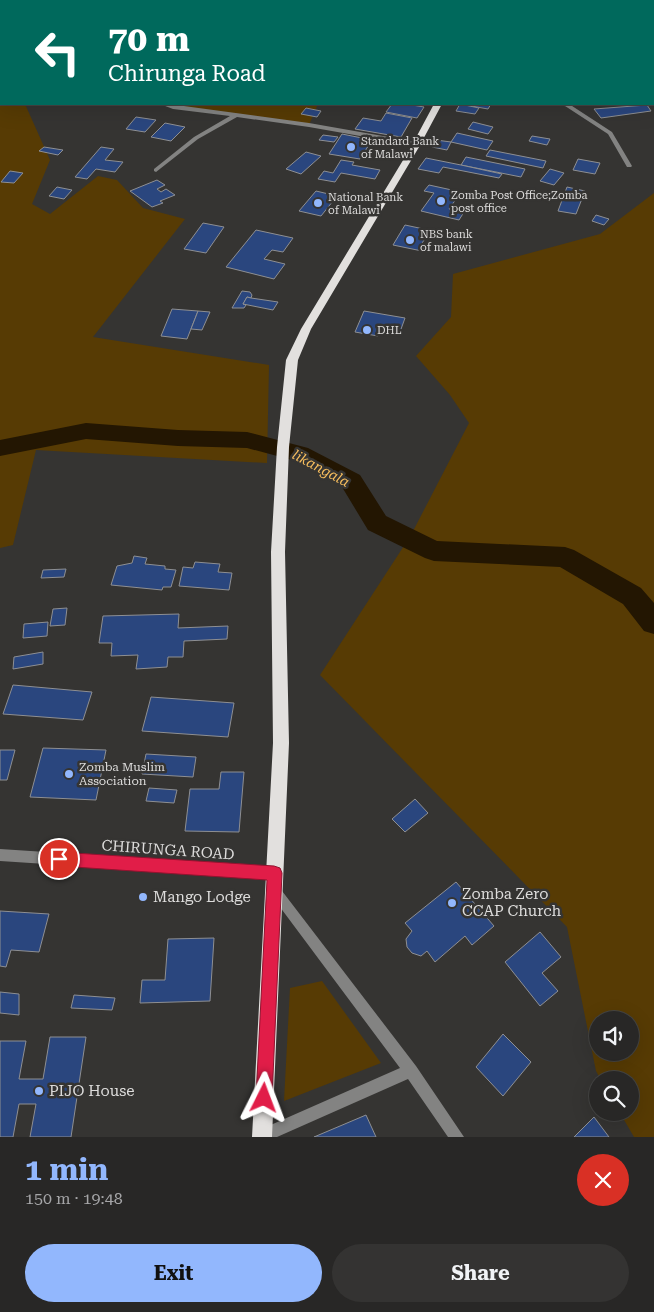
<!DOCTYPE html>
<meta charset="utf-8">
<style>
:root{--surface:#282726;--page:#343332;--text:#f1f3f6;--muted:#a5a5a7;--line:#444443;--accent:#92b7fd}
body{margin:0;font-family:"Roboto Serif",serif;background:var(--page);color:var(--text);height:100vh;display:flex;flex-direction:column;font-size:19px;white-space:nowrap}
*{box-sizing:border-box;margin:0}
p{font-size:16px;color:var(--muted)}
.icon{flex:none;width:28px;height:28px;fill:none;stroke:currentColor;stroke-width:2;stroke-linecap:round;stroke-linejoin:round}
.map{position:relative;height:1137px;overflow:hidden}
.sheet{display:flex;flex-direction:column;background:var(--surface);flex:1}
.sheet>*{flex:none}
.guide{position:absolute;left:0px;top:0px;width:655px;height:105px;box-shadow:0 5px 20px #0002,0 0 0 1px var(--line);background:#00695c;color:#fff;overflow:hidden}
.tools{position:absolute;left:589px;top:1011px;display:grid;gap:10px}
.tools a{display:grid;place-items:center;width:50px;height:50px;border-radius:50%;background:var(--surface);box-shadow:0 5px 20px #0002,0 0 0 1px var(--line);font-size:25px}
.pin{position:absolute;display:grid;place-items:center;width:42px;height:42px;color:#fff;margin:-21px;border:2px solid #fff;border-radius:50%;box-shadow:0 1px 5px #0007}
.me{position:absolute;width:55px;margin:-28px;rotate:3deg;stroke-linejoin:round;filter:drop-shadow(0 0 4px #0008)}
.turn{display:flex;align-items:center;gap:18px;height:105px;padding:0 25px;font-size:22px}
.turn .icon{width:65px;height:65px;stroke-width:2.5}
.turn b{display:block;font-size:35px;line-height:42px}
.round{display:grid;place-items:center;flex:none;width:52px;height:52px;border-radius:26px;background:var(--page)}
.summary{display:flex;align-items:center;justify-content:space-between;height:85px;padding:0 25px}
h1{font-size:30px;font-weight:700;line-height:38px;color:var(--accent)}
.cta{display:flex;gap:10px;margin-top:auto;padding:10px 25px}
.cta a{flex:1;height:58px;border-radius:30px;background:var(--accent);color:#111;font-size:20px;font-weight:700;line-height:58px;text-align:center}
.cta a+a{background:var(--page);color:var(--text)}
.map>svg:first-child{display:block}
.green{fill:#573b04;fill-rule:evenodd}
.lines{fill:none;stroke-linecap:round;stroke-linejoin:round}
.river{fill:#231602;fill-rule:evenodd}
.building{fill:#2a467e;stroke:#8e8f92}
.minor{fill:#838382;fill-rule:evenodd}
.tertiary{fill:#838382;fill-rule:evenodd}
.trunk{fill:#e2e0de;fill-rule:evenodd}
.route{fill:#e11d48;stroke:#92132f}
.poi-dot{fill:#92b7fd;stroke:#353432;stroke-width:2}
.labels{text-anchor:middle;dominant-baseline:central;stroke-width:5;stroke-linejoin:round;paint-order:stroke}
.far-poi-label{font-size:11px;fill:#dddcdb;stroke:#353432;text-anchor:start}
.poi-label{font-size:12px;fill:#dddcdb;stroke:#353432;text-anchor:start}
.water-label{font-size:14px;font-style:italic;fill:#f6bd5d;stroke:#353432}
.near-street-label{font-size:15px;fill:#dddcdb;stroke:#353432}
.near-poi-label{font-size:15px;fill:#dddcdb;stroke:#353432;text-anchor:start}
</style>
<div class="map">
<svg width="654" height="1137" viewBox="0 0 654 1137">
<rect width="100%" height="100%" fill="#353432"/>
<g class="green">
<polygon points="0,88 1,104 25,104 50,160 32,204 50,214 98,176 117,180 143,208 185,219 93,337 269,365 267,463 36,450 13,545 0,548"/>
<polygon points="162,104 318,104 309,125 171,108"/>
<path d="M654,193v944h-20l-14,-24 10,-1v-32h-29l-5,-9 -29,-144 -247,-252 91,-140 58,-112 -19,-28 -34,-39 35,-39 2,-43 147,-40zM598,1020h32v32h-32z"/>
<polygon points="322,981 381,1063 284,1101 290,988"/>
</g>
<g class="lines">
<polygon class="river" points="86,423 178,430 247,432 308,448 360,475 386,516 437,541 565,547 574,550 641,588 654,603 654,634 644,631 623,604 560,567 434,561 425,558 368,530 342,487 292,460 247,448 178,446 86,439 0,456 0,440"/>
</g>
<g class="building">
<polygon points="392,104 406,104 424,107 417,118 386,112"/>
<polygon points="460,104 491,104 488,109"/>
<polygon points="460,104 479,108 475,114 456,111"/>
<polygon points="647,105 651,111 601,118 594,109"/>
<polygon points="306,108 321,111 317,117 301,114"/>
<polygon points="386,113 412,118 401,137 355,129 363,118 381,121"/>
<polygon points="136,117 156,120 145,132 126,129"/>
<polygon points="473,122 493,127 488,134 468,129"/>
<polygon points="165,123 185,127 171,141 151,137"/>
<polygon points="457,133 493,141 487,150 451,142"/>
<polygon points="342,134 372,140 360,159 329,154"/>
<polygon points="323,135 338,137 334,142 319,140"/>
<polygon points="532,136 550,139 547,145 529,141"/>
<polygon points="436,140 451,142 447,150 432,147"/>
<polygon points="44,147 63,150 58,155 39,151"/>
<polygon points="101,147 114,149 105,160 123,162 115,172 96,169 87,179 75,177"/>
<polygon points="490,150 546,161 543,168 486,156"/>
<polygon points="306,152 321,156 301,174 286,169"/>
<polygon points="466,157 525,169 521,177 461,165"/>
<polygon points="426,158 461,165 502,174 499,178 443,167 439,173 418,169"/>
<polygon points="578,159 600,163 595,174 573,170"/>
<polygon points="341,160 354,162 352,165 380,170 375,179 341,173 335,182 318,179 324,171 333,173"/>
<polygon points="550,169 564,173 554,185 540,181"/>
<polygon points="10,171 23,173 14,183 1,182"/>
<polygon points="157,180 165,185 157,189 161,192 166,189 175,195 160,201 163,203 152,207 130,191"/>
<polygon points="429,185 461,192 449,209 464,212 459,220 421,211 434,193 424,191"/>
<polygon points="57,187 72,190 64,199 49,196"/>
<polygon points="567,187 585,191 576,214 558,211"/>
<polygon points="316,191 337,196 321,216 299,211"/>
<polygon points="596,215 609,219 604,225 592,221"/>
<polygon points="203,223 224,227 206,253 184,249"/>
<polygon points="405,225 433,231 430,236 427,235 421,245 425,246 422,251 393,245"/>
<polygon points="256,230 293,238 283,252 272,250 264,259 285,264 274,279 226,267"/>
<polygon points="242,291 250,292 252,295 251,298 247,297 243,304 246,305 244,308 232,308"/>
<polygon points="247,297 251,298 278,302 273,310 243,304"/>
<polygon points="172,309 198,311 187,339 161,336"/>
<polygon points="198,311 210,312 202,330 191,329"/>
<polygon points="364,311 405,318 400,332 381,328 378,336 355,332"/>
<polygon points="134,556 147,558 145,564 165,566 165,569 176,570 171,587 163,587 162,590 111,585 117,566 132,563"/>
<polygon points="195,562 220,564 218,572 232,573 229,590 179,586 183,567 193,568"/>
<polygon points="66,569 64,577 41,578 43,570"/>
<polygon points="67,608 65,625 50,626 53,609"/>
<polygon points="179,614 178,628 228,626 227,639 184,641 183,657 168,657 167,667 136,669 138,655 111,656 112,643 99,643 103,616"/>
<polygon points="48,622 47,636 23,638 24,624"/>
<polygon points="43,652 43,664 13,669 14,657"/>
<polygon points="13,685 92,692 83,720 3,714"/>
<polygon points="151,697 234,703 228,737 142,731"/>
<polygon points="43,748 106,750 96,800 30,797"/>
<polygon points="0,750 15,750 7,780 0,780"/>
<polygon points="146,754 196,757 193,777 142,774"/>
<polygon points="221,772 244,772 239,832 185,831 190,789 219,789"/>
<polygon points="149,788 177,790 174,803 146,801"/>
<polygon points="415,799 428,813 405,832 392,819"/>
<polygon points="456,882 494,926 472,945 465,936 435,962 427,951 421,956 412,953 407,947 406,939 412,931 405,923"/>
<polygon points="0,911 49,914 39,952 11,950 6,967 0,966"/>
<polygon points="540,932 561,957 542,973 558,991 540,1006 505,962"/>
<polygon points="214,938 210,1001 140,1003 142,980 165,980 168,939"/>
<polygon points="0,992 19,994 19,1015 0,1013"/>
<polygon points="74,995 115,998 112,1010 71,1008"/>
<polygon points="503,1034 531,1062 503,1096 476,1067"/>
<polygon points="50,1037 86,1037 71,1137 30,1137 36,1104 19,1104 13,1137 0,1137 0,1041 26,1041 19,1079 43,1079"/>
<polygon points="366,1115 376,1137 314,1137"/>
<polygon points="594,1117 609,1137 574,1137"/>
</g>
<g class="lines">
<g class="minor">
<polygon points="0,67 1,68 1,72 0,71"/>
<polygon points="160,104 169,104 309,123 417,142 420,144 417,146 309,127 237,117 198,139 156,172 154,171 154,169 194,137 230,116 173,109"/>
<polygon points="562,104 569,104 612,132 632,166 631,167 627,167 608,134"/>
<polygon points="275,885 279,887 416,1066 464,1137 448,1137 408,1079 277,1137 255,1137 257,1131 400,1068 271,895 269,891 271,887"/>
</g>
<g class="tertiary">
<rect x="0" y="34" width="1" height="4"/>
<path d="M555,104h25c-5,3 -20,3 -25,0z"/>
<polygon points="0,849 275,867 279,869 281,873 279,877 275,879 0,861"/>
</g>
<g class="trunk">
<polygon points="473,0 481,0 481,1 474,1"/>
<polygon points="434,104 442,104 419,147 311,329 298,360 289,447 285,552 289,743 272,1137 252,1137 273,743 271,552 277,447 286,360 301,329 411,147"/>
</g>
</g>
<polygon class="route" points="59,852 274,866 280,868 282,873 272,1098 270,1104 264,1106 258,1104 256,1098 267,880 59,866 54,864 52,859 54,854"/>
<g class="poi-dot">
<circle cx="351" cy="147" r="5"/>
<circle cx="441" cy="201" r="5"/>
<circle cx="318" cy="203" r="5"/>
<circle cx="410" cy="240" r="5"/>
<circle cx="367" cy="330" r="5"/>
<circle cx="69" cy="774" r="5"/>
<circle cx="143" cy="897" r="5"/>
<circle cx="452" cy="903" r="5"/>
<circle cx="39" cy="1091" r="5"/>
</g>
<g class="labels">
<g class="far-poi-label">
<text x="361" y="141">Standard Bank<tspan x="361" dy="13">of Malawi</tspan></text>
<text x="451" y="195">Zomba Post Office;Zomba<tspan x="451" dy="13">post office</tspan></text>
<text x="328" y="197">National Bank<tspan x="328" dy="13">of Malawi</tspan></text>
<text x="420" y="234">NBS bank<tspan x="420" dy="13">of malawi</tspan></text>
<text x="377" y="330">DHL</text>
</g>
<g class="poi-label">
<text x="79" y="767">Zomba Muslim<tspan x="79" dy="14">Association</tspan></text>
</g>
<g class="water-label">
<text transform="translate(321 468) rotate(28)">likangala</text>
</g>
<g class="near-street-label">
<text transform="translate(168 850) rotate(4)">CHIRUNGA ROAD</text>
</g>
<g class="near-poi-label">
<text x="462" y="894">Zomba Zero<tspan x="462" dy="17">CCAP Church</tspan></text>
<text x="153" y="897">Mango Lodge</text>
<text x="49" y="1091">PIJO House</text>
</g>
</g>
</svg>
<div class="tools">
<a><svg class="icon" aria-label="sound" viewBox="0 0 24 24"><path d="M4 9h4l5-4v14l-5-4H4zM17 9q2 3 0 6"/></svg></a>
<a><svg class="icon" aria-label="search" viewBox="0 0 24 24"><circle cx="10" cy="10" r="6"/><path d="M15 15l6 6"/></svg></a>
</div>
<div class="pin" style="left:59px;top:859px;background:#d93025"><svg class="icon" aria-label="arrive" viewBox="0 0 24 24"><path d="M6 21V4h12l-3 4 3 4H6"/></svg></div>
<svg class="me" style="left:264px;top:1098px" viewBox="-20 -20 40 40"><path d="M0-17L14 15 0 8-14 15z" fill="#e11d48" stroke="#fff" stroke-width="4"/></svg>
<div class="guide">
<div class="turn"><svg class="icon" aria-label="left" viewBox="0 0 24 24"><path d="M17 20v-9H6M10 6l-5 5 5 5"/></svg><div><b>70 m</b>Chirunga Road</div></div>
</div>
</div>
<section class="sheet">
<div class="summary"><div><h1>1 min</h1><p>150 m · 19:48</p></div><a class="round" style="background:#d93025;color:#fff"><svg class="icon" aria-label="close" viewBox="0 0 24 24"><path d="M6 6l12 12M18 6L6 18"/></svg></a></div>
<div class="cta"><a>Exit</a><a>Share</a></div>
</section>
